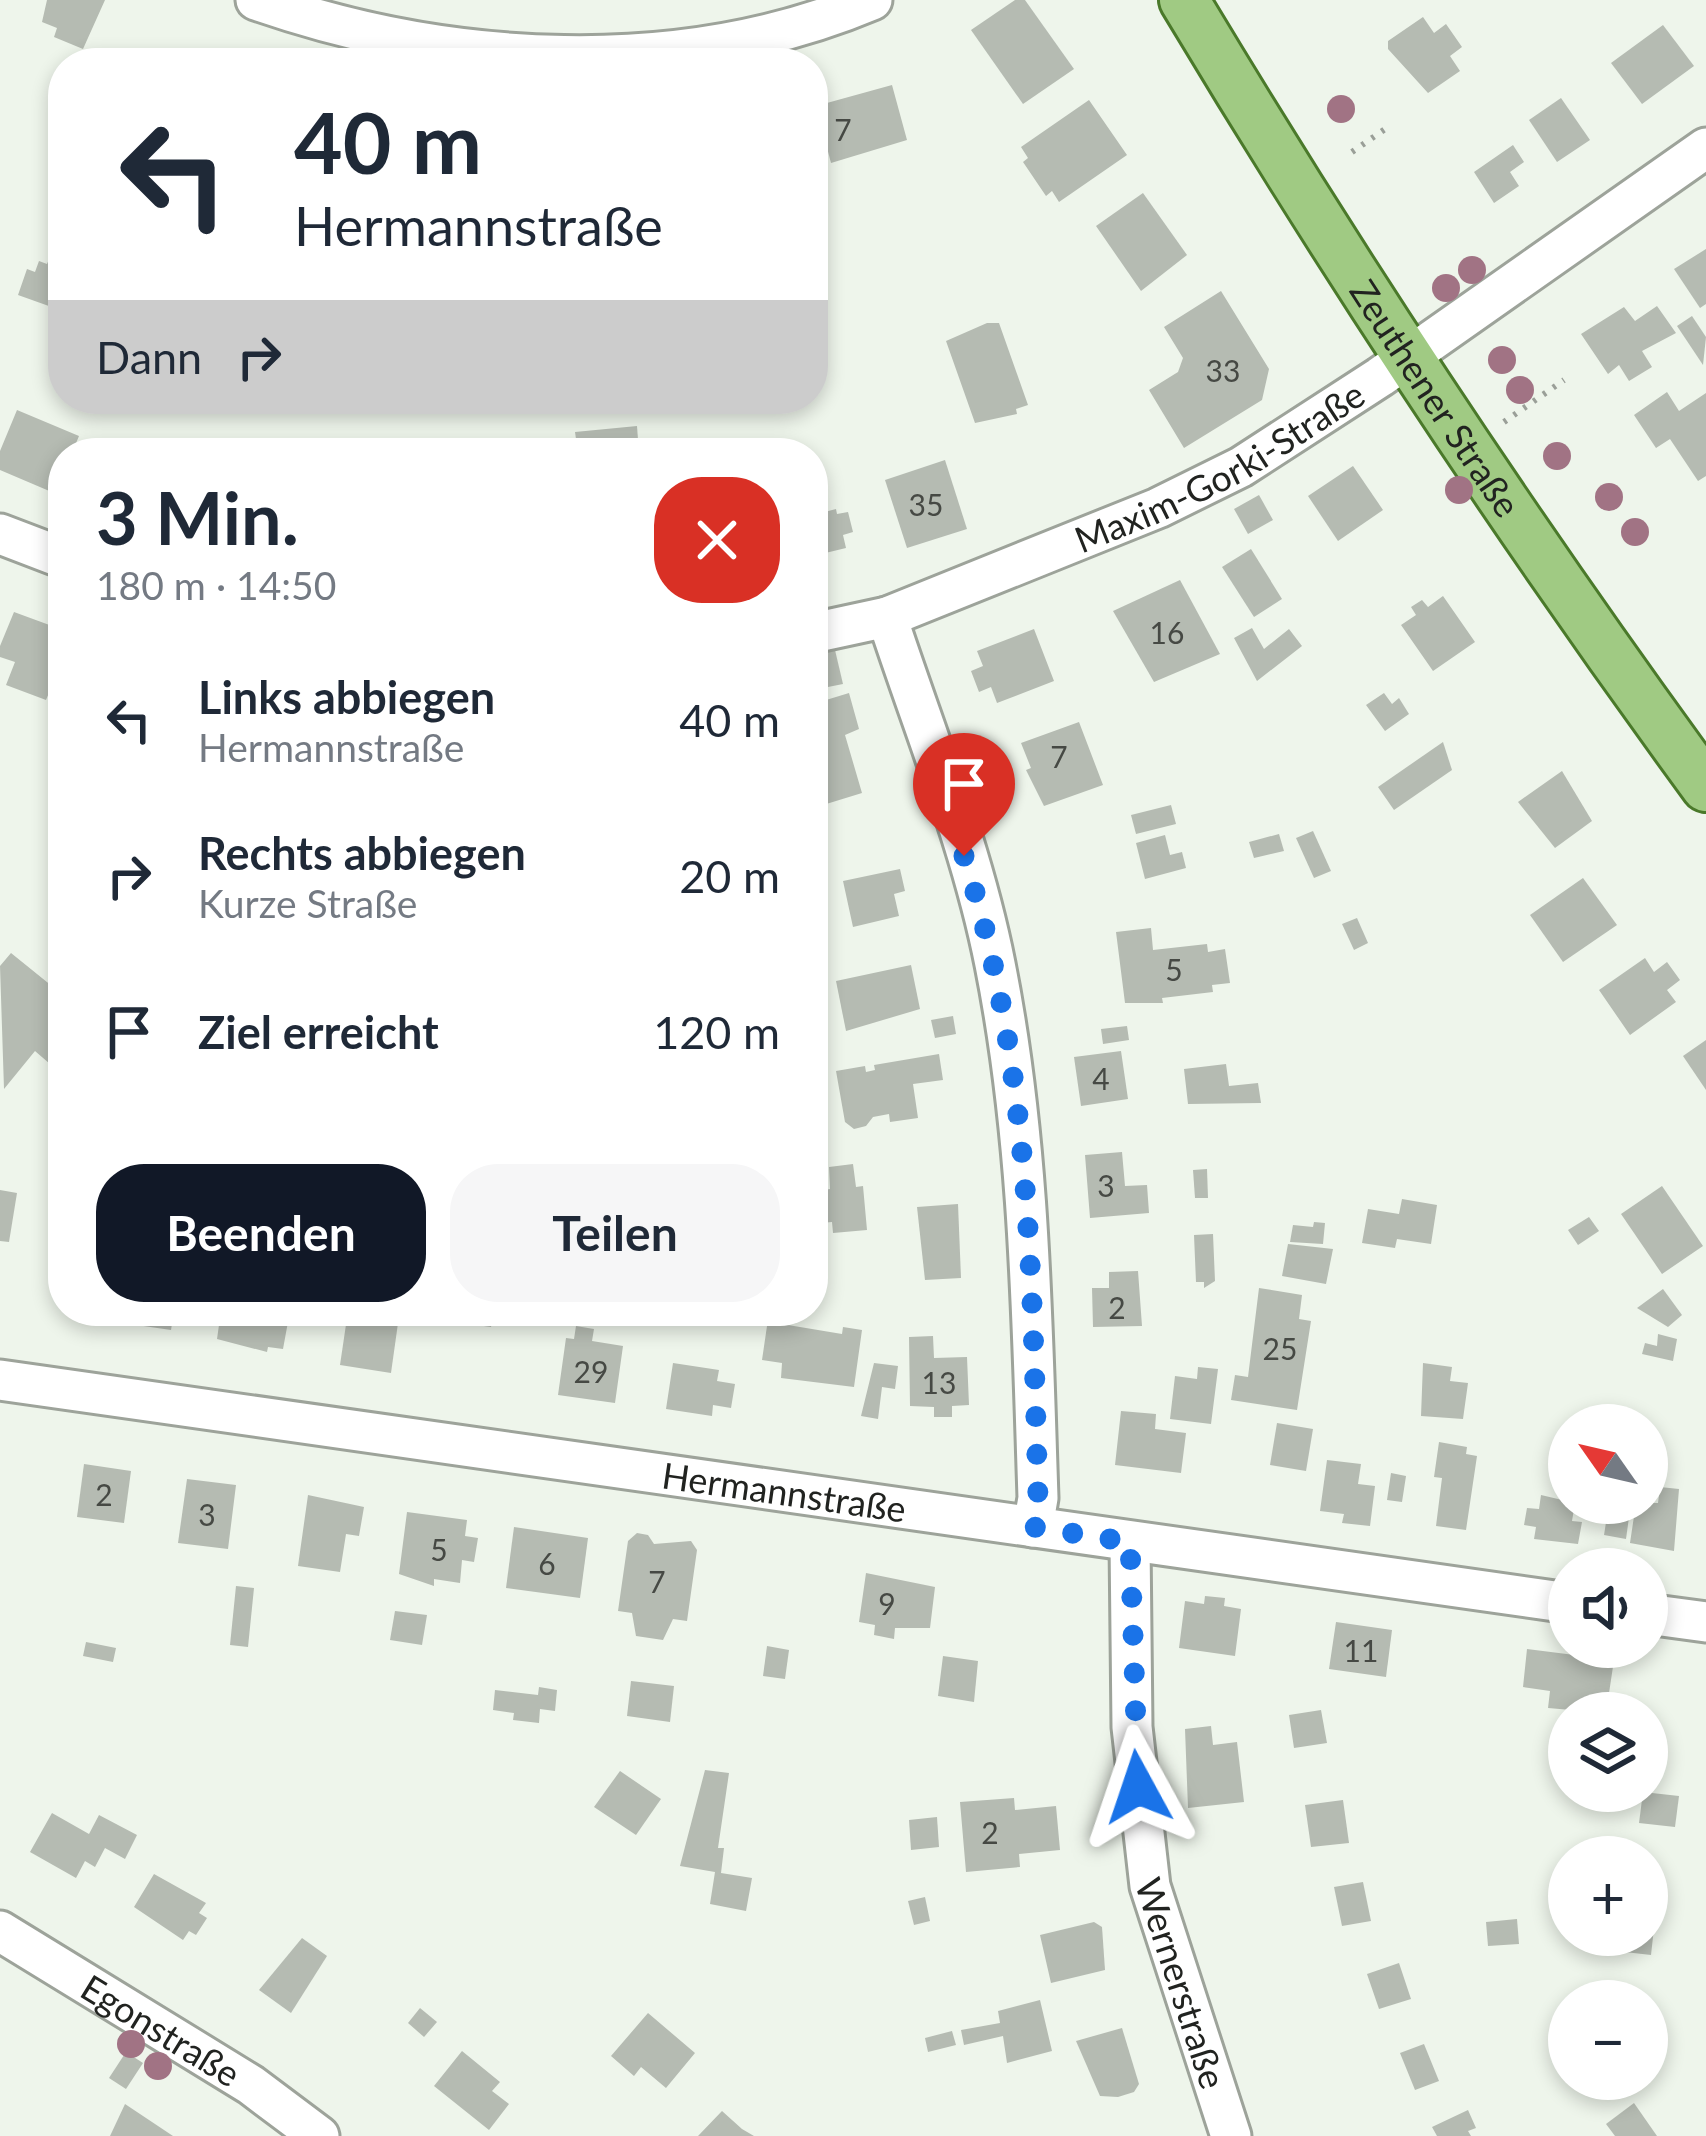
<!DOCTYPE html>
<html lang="de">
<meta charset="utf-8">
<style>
:root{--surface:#fff;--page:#f6f6f7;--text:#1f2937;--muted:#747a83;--accent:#111827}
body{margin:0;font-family:Lato,sans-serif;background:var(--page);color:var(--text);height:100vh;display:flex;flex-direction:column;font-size:45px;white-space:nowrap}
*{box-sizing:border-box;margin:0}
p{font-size:39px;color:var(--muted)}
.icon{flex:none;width:66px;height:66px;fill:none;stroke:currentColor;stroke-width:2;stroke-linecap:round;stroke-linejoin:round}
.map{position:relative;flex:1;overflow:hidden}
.details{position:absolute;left:48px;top:438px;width:780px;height:888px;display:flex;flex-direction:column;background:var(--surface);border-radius:48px;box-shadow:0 6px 18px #0003}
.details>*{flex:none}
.hud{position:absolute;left:48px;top:48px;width:780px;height:366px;border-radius:48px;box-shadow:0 6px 18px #0003;background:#fff;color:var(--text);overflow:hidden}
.needle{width:78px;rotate:304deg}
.tools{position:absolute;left:1548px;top:1404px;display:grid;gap:24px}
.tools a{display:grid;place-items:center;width:120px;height:120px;border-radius:50%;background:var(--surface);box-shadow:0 6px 18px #0003;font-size:60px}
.pin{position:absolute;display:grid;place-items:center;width:102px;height:102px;color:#fff;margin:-123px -51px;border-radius:50% 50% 50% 0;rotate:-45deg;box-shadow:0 0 12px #0007}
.pin .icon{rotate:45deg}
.me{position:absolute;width:132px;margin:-66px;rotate:355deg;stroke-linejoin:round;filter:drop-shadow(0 0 9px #0008)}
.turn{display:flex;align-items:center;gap:42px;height:252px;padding:0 48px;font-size:54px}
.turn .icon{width:156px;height:156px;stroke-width:2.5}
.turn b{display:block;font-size:84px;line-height:102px}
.then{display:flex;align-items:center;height:114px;padding:0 48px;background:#0003;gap:24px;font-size:45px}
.round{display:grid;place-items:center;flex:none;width:126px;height:126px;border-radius:48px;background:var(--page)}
.summary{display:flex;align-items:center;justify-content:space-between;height:204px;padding:0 48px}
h1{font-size:72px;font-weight:700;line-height:90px}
.button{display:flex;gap:24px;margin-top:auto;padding:24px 48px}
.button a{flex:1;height:138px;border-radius:48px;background:var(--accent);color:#fff;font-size:48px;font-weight:700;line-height:138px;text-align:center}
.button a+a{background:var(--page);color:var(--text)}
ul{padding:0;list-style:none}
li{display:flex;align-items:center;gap:36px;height:156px;padding:0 48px}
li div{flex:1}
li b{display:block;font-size:45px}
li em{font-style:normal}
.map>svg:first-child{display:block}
.building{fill:#b5bbb2}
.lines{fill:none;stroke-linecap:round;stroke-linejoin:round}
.minor-casing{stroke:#9da39a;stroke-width:45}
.major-casing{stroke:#4a792a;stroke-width:54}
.path{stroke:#9a9f98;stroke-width:6;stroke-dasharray:3 9;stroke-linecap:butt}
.minor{stroke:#fff;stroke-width:39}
.major{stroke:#a0ca83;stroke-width:48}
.tree{fill:#a17384}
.route{stroke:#1a73e8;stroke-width:21;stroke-dasharray:0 37.8}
.labels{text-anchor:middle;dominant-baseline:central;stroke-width:12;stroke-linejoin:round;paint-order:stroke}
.number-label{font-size:30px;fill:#464944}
.street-label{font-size:36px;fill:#212320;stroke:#fff}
</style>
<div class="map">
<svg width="1706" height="2136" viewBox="0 0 1706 2136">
<rect width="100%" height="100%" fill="#eef5eb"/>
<g class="building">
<polygon points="47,0 105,0 83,49 54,37 57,28 42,22"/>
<polygon points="1015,0 1025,0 1074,69 1023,104 971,30"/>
<polygon points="1423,17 1434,33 1446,24 1462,47 1450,56 1460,71 1428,93 1388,49 1388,41"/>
<polygon points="1663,25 1694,66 1642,104 1611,63"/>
<polygon points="892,85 907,140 831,163 816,106"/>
<polygon points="1561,98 1590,140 1557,162 1529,120"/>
<polygon points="1089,100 1127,155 1059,202 1052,191 1046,196 1023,162 1028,158 1021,147"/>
<polygon points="1513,145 1524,162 1510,172 1519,186 1494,203 1474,172"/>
<polygon points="1143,193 1187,255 1141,291 1096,226"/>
<polygon points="54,247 63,251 60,310 18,295 27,269 35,272 39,261 47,264"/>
<polygon points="1706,249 1706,304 1700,308 1674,269"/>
<polygon points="1221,291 1269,369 1262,400 1184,448 1149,390 1178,372 1183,358 1164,327"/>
<polygon points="1657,306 1676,333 1642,351 1652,367 1629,381 1619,365 1608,374 1581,334 1624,307 1635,321"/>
<polygon points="1692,316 1706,337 1703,365 1677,326"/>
<polygon points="987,323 999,323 1028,405 1016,409 1017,414 975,423 946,341"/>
<polygon points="1667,392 1679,411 1706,393 1706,476 1698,481 1670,439 1656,448 1634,415"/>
<polygon points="17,410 79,436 72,453 63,453 63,473 54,493 0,470 0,451"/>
<polygon points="637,426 639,453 578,453 575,432"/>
<polygon points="945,460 967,529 907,548 885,480"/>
<polygon points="1353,466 1383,510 1338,541 1308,496"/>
<polygon points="1259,495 1273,520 1248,534 1234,509"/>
<polygon points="836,509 837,514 848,512 853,532 843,535 846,548 813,556 813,515"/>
<polygon points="1251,549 1282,599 1254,617 1222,567"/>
<polygon points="1180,580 1220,654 1154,682 1113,611"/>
<polygon points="1443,596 1475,642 1433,671 1401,625 1416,615 1411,607 1422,600 1428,607"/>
<polygon points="14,612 63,630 63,679 56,676 46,700 6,685 15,662 0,657 0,646"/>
<polygon points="1252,628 1264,649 1289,629 1302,646 1257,681 1234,638"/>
<polygon points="1034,629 1054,681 997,703 991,687 979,692 971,671 983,666 977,651"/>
<polygon points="835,650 843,684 828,687 820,653"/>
<polygon points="849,693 859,729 845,735 862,793 823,805 813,780 813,704"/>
<polygon points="1384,693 1392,704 1399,698 1409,714 1385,731 1366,705"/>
<polygon points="1079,722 1103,785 1044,806 1026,770 1031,768 1021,743"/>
<polygon points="1443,742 1452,770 1394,810 1378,787"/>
<polygon points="1562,771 1592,821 1555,848 1518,802"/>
<polygon points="1171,805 1176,824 1136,834 1131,815"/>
<polygon points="1313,831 1331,871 1314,878 1296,838"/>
<polygon points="1279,834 1284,851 1254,858 1249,842"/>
<polygon points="1165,835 1170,855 1182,852 1186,868 1145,879 1136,843"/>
<polygon points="900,869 905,891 894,894 899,916 853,927 843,881"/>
<polygon points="1583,878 1617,925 1563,962 1530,915"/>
<polygon points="1357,918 1368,943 1354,950 1342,924"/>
<polygon points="1151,928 1153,950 1207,944 1208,952 1225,949 1230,983 1212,985 1213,992 1162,998 1163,1003 1125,1003 1116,932"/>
<polygon points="11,953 63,995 63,1049 50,1064 35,1051 4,1089 0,966"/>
<polygon points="1645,958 1654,972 1667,962 1680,980 1667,990 1676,1002 1630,1035 1599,990"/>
<polygon points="911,965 920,1009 846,1031 836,981"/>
<polygon points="953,1016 956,1034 935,1038 931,1020"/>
<polygon points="1127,1026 1129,1040 1103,1044 1101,1029"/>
<polygon points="1706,1040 1706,1090 1683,1056"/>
<polygon points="1121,1051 1128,1099 1081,1106 1074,1057"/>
<polygon points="939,1054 943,1080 913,1084 918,1118 890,1122 889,1114 873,1117 866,1126 854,1129 845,1122 836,1071 865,1066 866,1072 875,1070 874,1065"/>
<polygon points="1226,1064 1229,1086 1258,1083 1261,1103 1188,1104 1184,1069"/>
<polygon points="1122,1152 1125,1186 1147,1185 1149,1213 1090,1218 1085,1155"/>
<polygon points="853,1164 856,1187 863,1186 867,1230 833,1233 832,1222 821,1223 818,1191 830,1189 829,1167"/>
<polygon points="1207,1169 1208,1198 1195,1198 1193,1170"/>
<polygon points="1662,1186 1703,1246 1662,1274 1621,1214"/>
<polygon points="0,1190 17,1193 9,1242 0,1241"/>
<polygon points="1402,1199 1437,1205 1431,1244 1397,1239 1395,1248 1362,1243 1368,1209 1399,1214"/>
<polygon points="958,1204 961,1278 925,1280 917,1207"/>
<polygon points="1589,1217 1599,1231 1578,1245 1568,1230"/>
<polygon points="1314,1222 1325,1223 1323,1244 1290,1242 1293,1225 1313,1227"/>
<polygon points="1213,1234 1215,1281 1204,1288 1204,1282 1196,1282 1194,1235"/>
<polygon points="1288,1244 1333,1249 1326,1284 1282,1276"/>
<polygon points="1138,1271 1142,1326 1093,1327 1092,1288 1109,1288 1109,1272"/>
<polygon points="1259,1288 1302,1295 1299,1319 1311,1321 1297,1410 1231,1400 1235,1375 1248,1377"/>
<polygon points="1663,1289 1682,1315 1668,1327 1637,1308"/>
<polygon points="117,1311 174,1311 171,1330 116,1322"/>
<polygon points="221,1311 290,1311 283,1349 268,1347 267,1352 217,1339"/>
<polygon points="348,1311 399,1316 391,1373 340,1365"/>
<polygon points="448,1311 506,1311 505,1320 493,1319 491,1327 447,1321"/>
<polygon points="788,1325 842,1334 843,1327 862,1330 854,1387 781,1378 782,1363 762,1360 767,1326"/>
<polygon points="576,1326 594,1329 592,1341 623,1346 615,1403 558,1395 566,1338 574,1339"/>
<polygon points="1658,1334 1677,1339 1673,1361 1642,1354 1645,1343 1657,1346"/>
<polygon points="933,1336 934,1358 967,1357 969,1405 952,1406 952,1417 934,1417 934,1407 910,1406 909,1337"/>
<polygon points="673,1363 719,1370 717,1381 735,1384 731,1408 713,1405 712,1416 666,1409"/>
<polygon points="874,1363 898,1366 895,1389 882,1387 878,1419 861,1416"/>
<polygon points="1423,1363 1452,1367 1450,1381 1468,1383 1463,1419 1421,1416"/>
<polygon points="1198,1367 1218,1369 1211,1424 1170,1419 1175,1376 1197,1379"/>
<polygon points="1121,1411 1156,1414 1155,1429 1186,1433 1181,1473 1115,1465"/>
<polygon points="1277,1423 1313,1429 1306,1471 1270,1465"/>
<polygon points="1439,1442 1467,1447 1466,1454 1477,1456 1466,1530 1436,1526 1442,1478 1434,1477"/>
<polygon points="1327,1460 1361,1464 1358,1484 1375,1486 1370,1526 1342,1523 1344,1514 1320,1511"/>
<polygon points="84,1464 131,1471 124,1523 77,1517"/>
<polygon points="1391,1473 1406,1476 1402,1502 1387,1500"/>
<polygon points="187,1479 236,1485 228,1549 178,1543"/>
<polygon points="1660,1487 1679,1489 1674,1551 1630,1543 1636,1503 1658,1503"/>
<polygon points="308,1495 364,1507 359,1536 346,1534 340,1572 298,1566"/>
<polygon points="1541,1495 1575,1503 1572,1521 1582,1522 1578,1544 1534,1539 1536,1527 1524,1525 1527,1508 1539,1509"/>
<polygon points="1609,1503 1631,1503 1626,1539 1604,1535"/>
<polygon points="407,1512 467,1520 465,1536 478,1538 474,1562 462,1560 460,1583 434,1579 434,1586 399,1574"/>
<polygon points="514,1527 588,1538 580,1598 506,1588"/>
<polygon points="637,1533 648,1535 654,1544 691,1541 697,1550 687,1621 673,1619 663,1640 636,1636 632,1613 618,1611 628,1541"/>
<polygon points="866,1573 935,1587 930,1628 895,1628 894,1639 874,1635 875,1625 859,1622"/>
<polygon points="236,1586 254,1588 248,1647 230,1645"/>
<polygon points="1205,1596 1225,1598 1224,1606 1241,1609 1235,1656 1179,1648 1185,1601 1204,1604"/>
<polygon points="395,1611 427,1615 422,1645 390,1640"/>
<polygon points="1336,1622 1392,1630 1386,1677 1329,1669"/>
<polygon points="86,1642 116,1648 113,1662 83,1656"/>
<polygon points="767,1646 789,1650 785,1679 763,1676"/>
<polygon points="1527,1649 1614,1660 1606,1713 1548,1708 1550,1691 1523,1687"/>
<polygon points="943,1656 978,1661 974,1702 938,1696"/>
<polygon points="631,1681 674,1686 670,1722 627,1716"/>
<polygon points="539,1687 557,1690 555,1711 540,1709 539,1723 513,1720 514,1713 493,1710 495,1690 538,1695"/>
<polygon points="1321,1710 1327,1743 1294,1748 1289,1715"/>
<polygon points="1211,1726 1213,1745 1237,1742 1244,1802 1188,1808 1185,1729"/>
<polygon points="705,1770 729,1773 718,1848 724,1848 721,1873 752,1878 746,1911 710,1904 715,1872 680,1866"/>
<polygon points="620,1771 661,1799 636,1835 594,1807"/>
<polygon points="1643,1792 1679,1796 1675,1827 1639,1823"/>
<polygon points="1014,1798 1015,1810 1056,1806 1060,1850 1019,1854 1020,1867 966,1872 960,1802"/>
<polygon points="1343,1800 1349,1843 1311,1847 1305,1805"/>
<polygon points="52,1813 89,1834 99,1815 137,1835 125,1859 105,1848 95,1867 85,1861 76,1878 30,1852"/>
<polygon points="937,1817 939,1847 911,1850 909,1820"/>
<polygon points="154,1874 206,1903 199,1913 207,1918 196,1935 189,1931 183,1940 134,1907"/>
<polygon points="1363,1882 1371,1921 1342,1926 1334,1887"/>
<polygon points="925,1897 930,1921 914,1925 908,1901"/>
<polygon points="1647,1909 1656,1910 1651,1955 1616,1951 1618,1935 1647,1935"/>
<polygon points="1517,1919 1519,1944 1488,1946 1486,1922"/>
<polygon points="1094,1922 1102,1927 1105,1970 1051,1983 1040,1935"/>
<polygon points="302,1938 327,1956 291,2013 259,1990"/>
<polygon points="1399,1963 1411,1999 1379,2009 1367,1974"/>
<polygon points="1040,2000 1052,2051 1007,2063 1003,2036 964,2045 961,2030 1000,2023 998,2011"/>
<polygon points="420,2008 437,2022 424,2037 408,2023"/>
<polygon points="648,2013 695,2053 666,2088 641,2067 634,2076 611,2056"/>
<polygon points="1122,2028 1139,2084 1134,2092 1118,2097 1100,2096 1076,2041"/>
<polygon points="952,2031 956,2045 928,2052 925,2038"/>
<polygon points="1424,2044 1439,2081 1415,2090 1400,2053"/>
<polygon points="462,2051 500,2082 492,2091 509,2104 489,2130 434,2086"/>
<polygon points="126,2052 143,2063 126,2089 109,2078"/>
<polygon points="1634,2103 1657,2136 1615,2136 1606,2124"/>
<polygon points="125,2104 173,2136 110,2136"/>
<polygon points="1468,2110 1476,2128 1468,2131 1471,2136 1437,2136 1432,2127"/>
<polygon points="722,2111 742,2129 754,2136 698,2136"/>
</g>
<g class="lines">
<defs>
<g id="minor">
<path d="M256,0c192,67 424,81 616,0"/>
<polyline points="0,534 63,558"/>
<path d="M887,617c37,113 85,230 108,347 35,176 37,356 43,534l-5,29"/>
<path id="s1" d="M813,633l74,-16 271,-109 83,-41 139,-90 326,-229"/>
<path id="s2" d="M0,1380l1569,223"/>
<path id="s3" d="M1130,1542l2,185 18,159 81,250"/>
<polyline points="1647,1614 1706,1622"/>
<path id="s4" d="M0,1931l251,154 68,51"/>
</g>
<g id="major">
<path id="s5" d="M1184,0c162,270 336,533 522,787"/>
</g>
</defs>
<use href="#minor" class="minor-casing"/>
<use href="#major" class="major-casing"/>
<g class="path">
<polyline points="1352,152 1388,127"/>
<polyline points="1504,422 1564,380"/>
</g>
<use href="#minor" class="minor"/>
<use href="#major" class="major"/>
</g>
<g class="tree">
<circle cx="1341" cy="109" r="14"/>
<circle cx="1472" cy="270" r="14"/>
<circle cx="1446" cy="288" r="14"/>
<circle cx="1502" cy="360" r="14"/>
<circle cx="1520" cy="390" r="14"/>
<circle cx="1557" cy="456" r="14"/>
<circle cx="1459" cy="490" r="14"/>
<circle cx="1609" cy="497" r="14"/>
<circle cx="1635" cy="532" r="14"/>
<circle cx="131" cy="2044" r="14"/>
<circle cx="158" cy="2066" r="14"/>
</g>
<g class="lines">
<path class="route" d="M964,856c67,207 68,427 74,642l-5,29 97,15 8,245"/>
</g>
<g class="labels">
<g class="number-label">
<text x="843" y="129">7</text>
<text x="1223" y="370">33</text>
<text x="926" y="504">35</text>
<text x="1167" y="632">16</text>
<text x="1059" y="756">7</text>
<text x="1174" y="969">5</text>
<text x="1101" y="1078">4</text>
<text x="1106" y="1185">3</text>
<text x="1117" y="1307">2</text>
<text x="1280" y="1348">25</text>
<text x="591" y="1371">29</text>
<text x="939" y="1382">13</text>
<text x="104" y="1494">2</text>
<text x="207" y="1514">3</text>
<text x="439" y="1549">5</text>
<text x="547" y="1563">6</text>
<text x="657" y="1581">7</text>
<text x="887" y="1603">9</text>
<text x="1361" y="1650">11</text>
<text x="990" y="1832">2</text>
</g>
<g class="street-label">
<text stroke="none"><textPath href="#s5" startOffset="471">Zeuthener Straße</textPath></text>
<text stroke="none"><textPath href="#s1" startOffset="441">Maxim-Gorki-Straße</textPath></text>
<text stroke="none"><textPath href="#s2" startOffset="792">Hermannstraße</textPath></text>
<text stroke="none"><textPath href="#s3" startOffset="447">Wernerstraße</textPath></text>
<text stroke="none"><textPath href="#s4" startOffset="189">Egonstraße</textPath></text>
</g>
</g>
</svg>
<div class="tools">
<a><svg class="needle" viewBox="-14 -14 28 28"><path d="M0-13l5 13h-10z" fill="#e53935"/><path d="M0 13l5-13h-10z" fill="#747a83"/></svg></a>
<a><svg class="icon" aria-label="sound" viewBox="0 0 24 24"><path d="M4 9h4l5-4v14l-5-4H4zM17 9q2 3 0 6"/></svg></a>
<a><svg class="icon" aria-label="layers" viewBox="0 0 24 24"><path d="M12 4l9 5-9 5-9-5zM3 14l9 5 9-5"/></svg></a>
<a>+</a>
<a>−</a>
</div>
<div class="pin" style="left:964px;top:856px;background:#d93025"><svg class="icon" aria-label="arrive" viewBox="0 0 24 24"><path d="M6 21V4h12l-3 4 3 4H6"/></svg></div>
<svg class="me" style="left:1138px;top:1787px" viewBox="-20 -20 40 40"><path d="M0-17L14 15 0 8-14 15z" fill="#1a73e8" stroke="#fff" stroke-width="4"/></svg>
<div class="hud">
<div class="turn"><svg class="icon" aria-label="left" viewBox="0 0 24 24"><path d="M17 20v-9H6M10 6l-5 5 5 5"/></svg><div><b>40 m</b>Hermannstraße</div></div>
<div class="then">Dann<svg class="icon" aria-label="right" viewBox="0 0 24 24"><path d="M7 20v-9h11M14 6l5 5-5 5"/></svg></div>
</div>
<section class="details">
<div class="summary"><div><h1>3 Min.</h1><p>180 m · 14:50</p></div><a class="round" style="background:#d93025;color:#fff"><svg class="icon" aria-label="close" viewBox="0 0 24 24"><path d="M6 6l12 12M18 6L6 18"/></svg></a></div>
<ul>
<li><svg class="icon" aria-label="left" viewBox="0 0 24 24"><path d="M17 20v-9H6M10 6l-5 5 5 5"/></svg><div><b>Links abbiegen</b><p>Hermannstraße</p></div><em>40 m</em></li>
<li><svg class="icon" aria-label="right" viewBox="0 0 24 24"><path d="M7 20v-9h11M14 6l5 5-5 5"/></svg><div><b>Rechts abbiegen</b><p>Kurze Straße</p></div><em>20 m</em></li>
<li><svg class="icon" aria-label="arrive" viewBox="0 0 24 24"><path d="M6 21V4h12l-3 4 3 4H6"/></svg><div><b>Ziel erreicht</b></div><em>120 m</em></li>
</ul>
<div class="button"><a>Beenden</a><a>Teilen</a></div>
</section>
</div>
